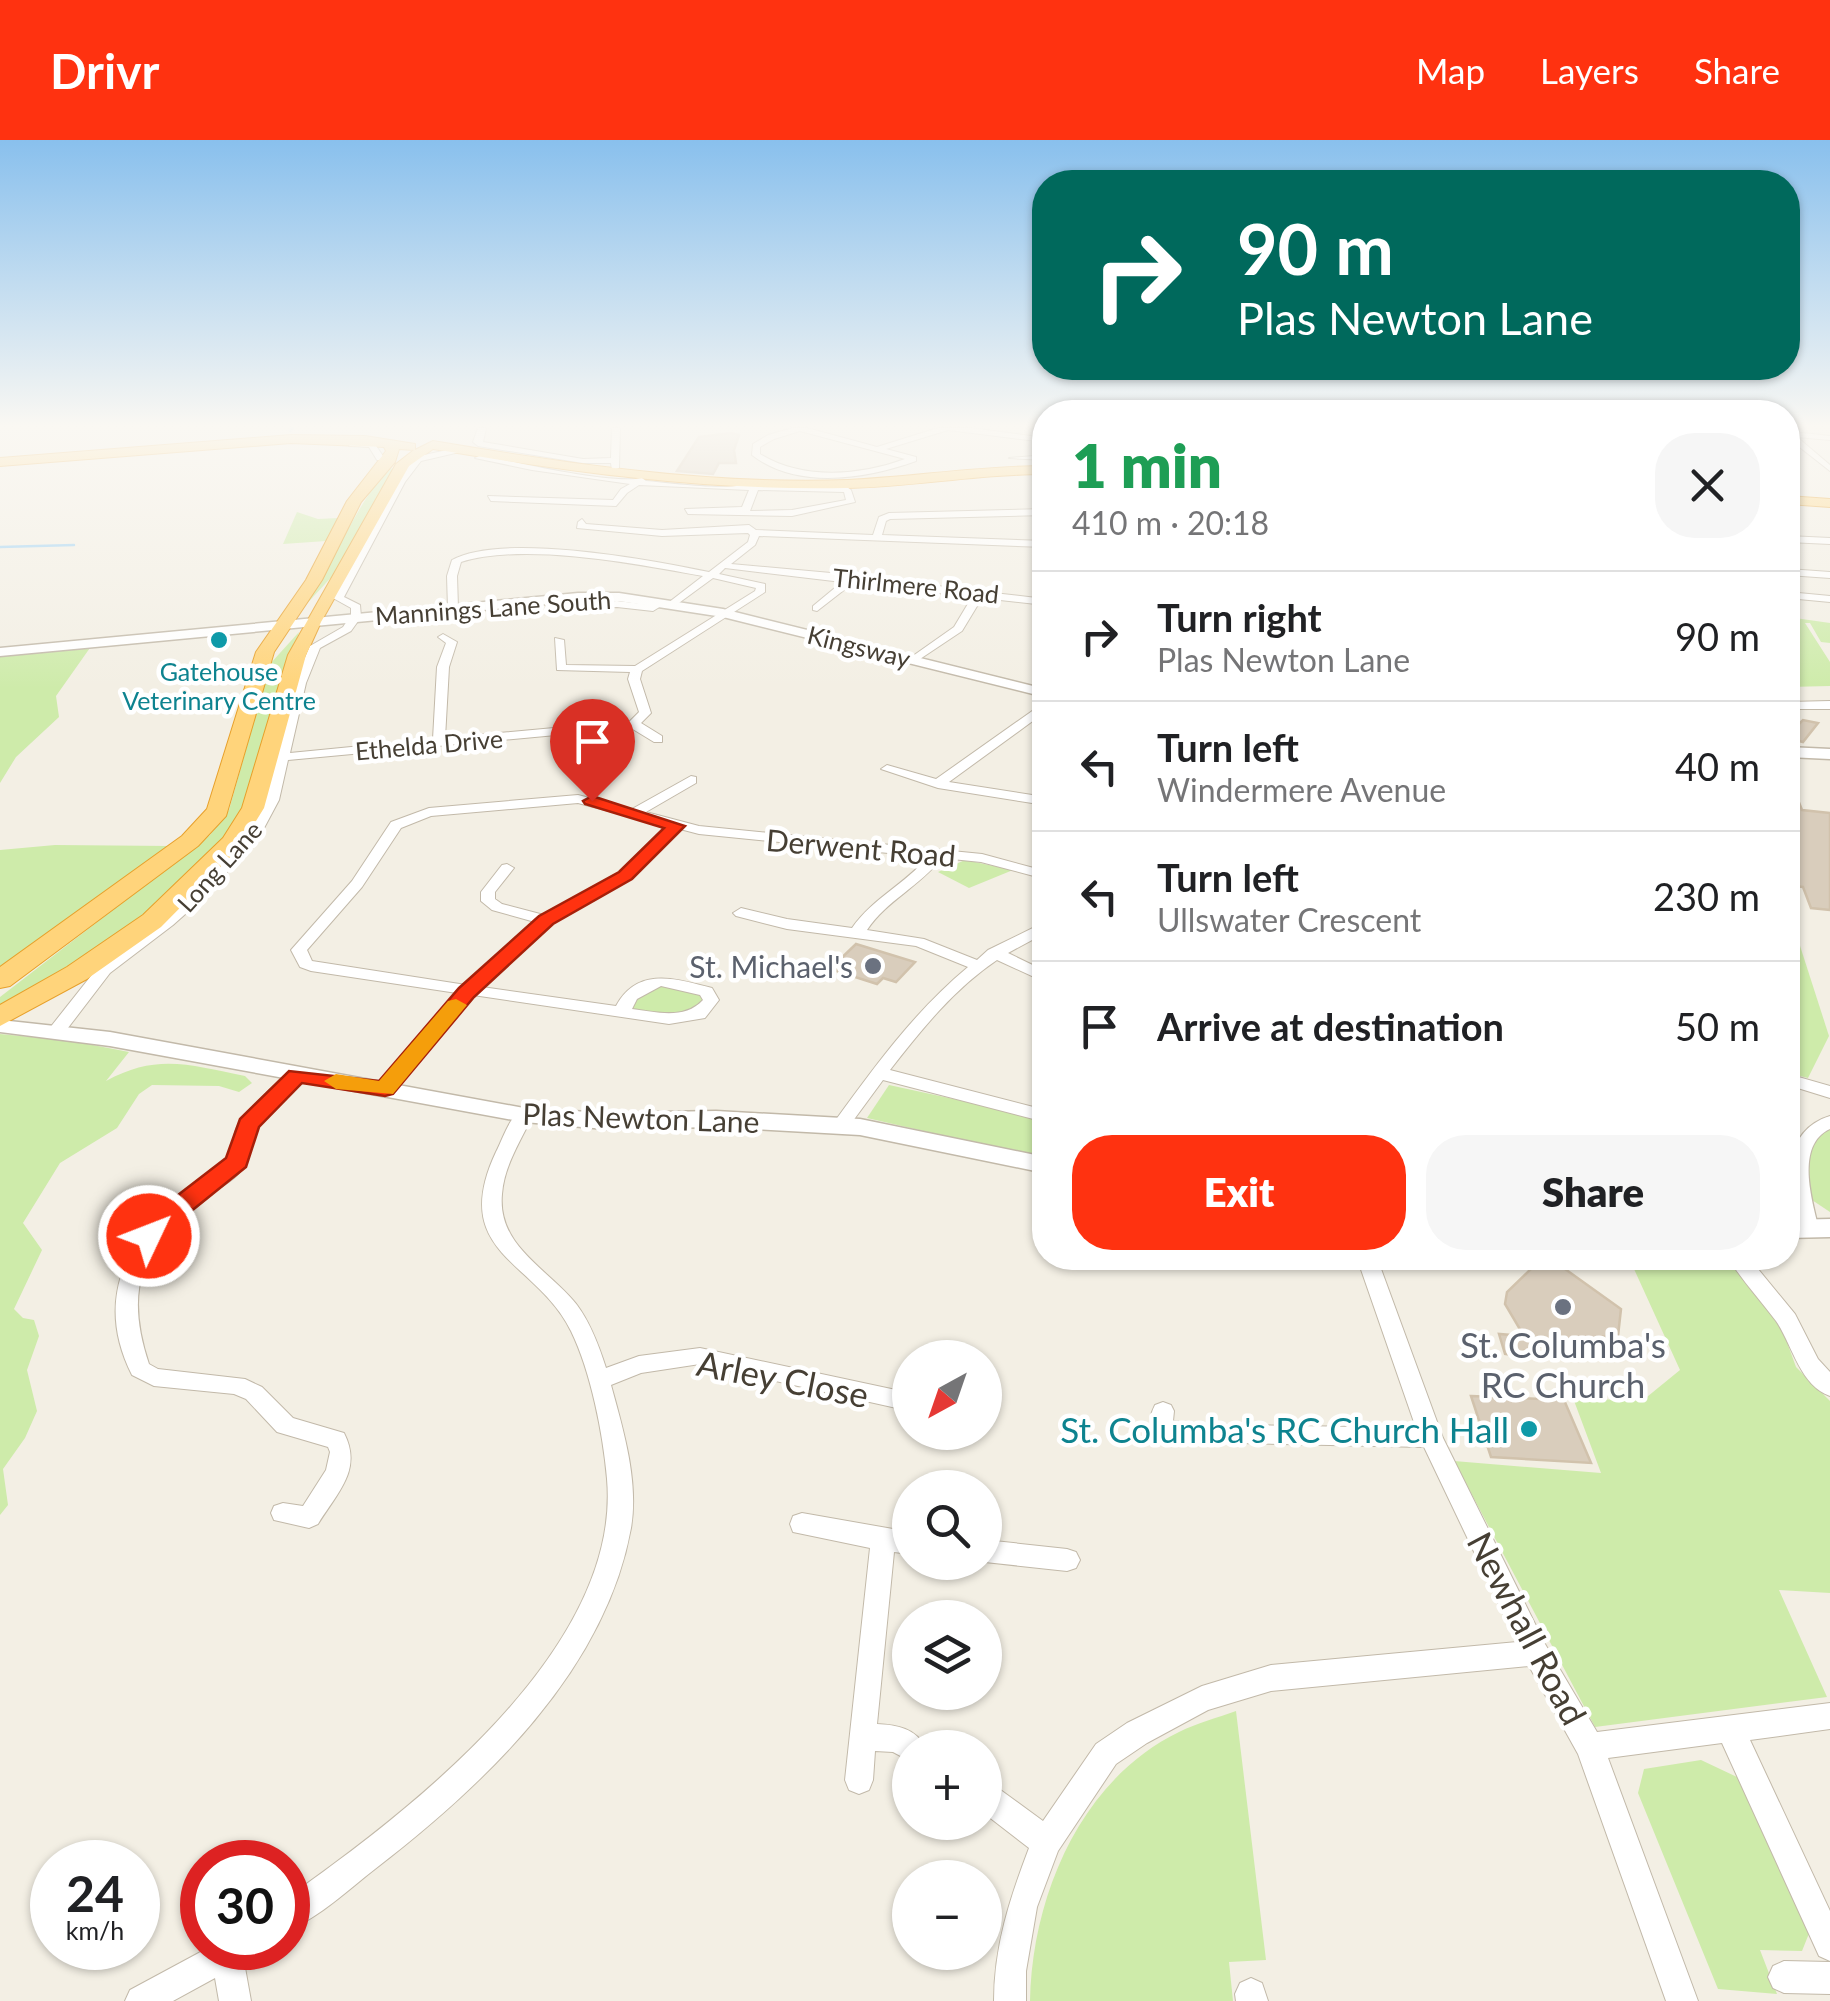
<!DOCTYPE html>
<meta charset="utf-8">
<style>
:root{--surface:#fff;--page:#f6f6f6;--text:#202124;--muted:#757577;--line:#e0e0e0;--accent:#ff3210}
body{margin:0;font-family:Lato,sans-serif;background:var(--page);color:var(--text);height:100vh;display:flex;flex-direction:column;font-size:38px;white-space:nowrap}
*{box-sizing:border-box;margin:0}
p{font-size:32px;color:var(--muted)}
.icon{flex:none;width:55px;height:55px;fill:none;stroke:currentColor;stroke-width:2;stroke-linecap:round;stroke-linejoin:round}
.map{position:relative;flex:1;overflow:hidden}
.side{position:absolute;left:1032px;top:260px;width:768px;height:870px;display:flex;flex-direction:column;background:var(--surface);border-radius:40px;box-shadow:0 2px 8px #0004}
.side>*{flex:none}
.top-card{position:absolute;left:1032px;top:30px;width:768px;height:210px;border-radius:40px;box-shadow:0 2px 8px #0004;background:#00695c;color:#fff;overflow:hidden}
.needle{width:65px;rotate:220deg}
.fabs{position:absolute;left:892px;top:1200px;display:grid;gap:20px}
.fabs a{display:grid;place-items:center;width:110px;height:110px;border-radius:50%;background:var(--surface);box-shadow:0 2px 8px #0004;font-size:50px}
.speed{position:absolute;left:30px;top:1700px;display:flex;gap:20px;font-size:50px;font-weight:700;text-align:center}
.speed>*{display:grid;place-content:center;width:130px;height:130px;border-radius:50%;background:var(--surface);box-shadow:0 2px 8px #0004;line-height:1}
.speed small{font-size:25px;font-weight:400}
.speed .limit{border:15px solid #d22;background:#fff;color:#111}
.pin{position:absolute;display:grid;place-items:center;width:85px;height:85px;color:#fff;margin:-102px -42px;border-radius:50% 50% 50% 0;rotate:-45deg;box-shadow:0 0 10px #0007}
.pin .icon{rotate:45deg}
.me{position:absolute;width:110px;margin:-55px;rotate:47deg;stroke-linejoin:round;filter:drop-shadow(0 0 8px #0008)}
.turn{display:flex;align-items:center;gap:35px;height:210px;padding:0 40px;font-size:45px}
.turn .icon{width:130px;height:130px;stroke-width:2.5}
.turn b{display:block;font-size:70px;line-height:85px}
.round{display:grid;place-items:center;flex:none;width:105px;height:105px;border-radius:40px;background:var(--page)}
.overview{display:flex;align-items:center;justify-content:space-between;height:170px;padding:0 40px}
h1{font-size:60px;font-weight:800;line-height:75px;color:#1e9e55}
.primary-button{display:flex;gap:20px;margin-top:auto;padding:20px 40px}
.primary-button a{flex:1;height:115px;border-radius:40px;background:var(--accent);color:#fff;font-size:40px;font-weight:800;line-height:115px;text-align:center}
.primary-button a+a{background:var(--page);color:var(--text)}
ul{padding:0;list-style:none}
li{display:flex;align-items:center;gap:30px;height:130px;padding:0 40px;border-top:2px solid var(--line)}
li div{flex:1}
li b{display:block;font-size:38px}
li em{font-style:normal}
header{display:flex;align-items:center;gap:60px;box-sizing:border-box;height:140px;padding:0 50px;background:var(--accent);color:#fff}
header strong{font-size:48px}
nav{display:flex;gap:55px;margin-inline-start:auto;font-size:35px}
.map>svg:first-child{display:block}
.green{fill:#ceebaa}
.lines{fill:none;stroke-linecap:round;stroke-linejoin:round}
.stream{stroke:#9cd1f4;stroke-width:2.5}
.building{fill:#d9cdbc;stroke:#d1c2ac;stroke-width:2.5}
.minor-casing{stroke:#c2b9a9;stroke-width:2}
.tertiary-casing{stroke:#c2b9a9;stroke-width:3}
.trunk-casing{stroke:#e7a02b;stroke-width:2}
.minor{fill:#fff;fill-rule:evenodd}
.tertiary{fill:#fff;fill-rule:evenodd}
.trunk{fill:#ffd47b;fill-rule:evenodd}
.route{fill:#ff3210;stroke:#a6200a;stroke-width:2.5}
.slow{fill:#f59e0b}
.culture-dot{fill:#0f9aa8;stroke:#fff;stroke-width:4}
.worship-dot{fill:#6b7280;stroke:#fff;stroke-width:4}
.labels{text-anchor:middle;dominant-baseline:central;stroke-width:9;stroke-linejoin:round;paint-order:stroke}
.far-street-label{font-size:25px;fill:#463f34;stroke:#fff}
.far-culture-label{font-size:25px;fill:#0d838f;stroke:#fff}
.street-label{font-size:30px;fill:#463f34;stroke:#fff}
.worship-label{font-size:30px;fill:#5b616d;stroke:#fff;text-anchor:end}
.near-worship-label{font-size:35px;fill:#5b616d;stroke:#fff}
.near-street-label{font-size:35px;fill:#463f34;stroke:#fff}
.near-culture-label{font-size:35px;fill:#0d838f;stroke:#fff;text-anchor:end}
</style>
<header>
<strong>Drivr</strong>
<nav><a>Map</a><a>Layers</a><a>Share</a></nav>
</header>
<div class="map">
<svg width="1830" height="1861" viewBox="0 0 1830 1861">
<rect width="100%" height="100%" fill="#f3efe4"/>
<g class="green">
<path d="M396,328l-59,103 -35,38c32,-45 50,-97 85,-140z"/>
<polygon points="297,372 318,379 338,378 326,401 283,404"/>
<polygon points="1788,477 1830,483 1830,503 1821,502 1810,483 1805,483 1830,522 1830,546 1788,547"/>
<polygon points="299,492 269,594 235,689 129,793 0,867 0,857 210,695 229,670 270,524"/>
<polygon points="92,505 56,556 59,577 16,617 0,643 0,514"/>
<polygon points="55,705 171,706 0,829 0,710"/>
<polygon points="965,720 1013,730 969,748 938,732"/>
<polygon points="1788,780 1793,784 1829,896 1808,938 1788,933"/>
<polygon points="649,843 706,851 699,874 622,871"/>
<path d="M0,894l72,7 57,11 -23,29c51,-28 84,-16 139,-5l7,7 -13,9 -20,-6 -67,-1 -13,9 -22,34 -57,35 -37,60 19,27 -28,59 9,9 11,2 5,16 -12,34 10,41 -12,27 -22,31 5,36 -8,10z"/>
<polygon points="889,945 1045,979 1045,1019 867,978"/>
<path d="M1830,988v84l-21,-14c0,-26 -5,-55 21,-70z"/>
<polygon points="1629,1118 1726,1118 1780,1183 1796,1227 1830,1261 1830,1453 1779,1450 1827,1557 1595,1587 1454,1321 1601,1333 1573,1258 1642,1261 1680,1230"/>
<path d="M1236,1571l30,249 -37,2 4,39h-203c2,-104 50,-221 149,-269 18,-9 38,-14 57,-21z"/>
<polygon points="1701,1620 1737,1637 1810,1791 1802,1811 1760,1810 1777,1854 1718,1849 1638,1653 1644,1629"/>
</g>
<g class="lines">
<g class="stream">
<polyline points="290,291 293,288"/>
<polyline points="0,407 74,405"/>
</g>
</g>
<g class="building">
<polygon points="731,293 739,295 734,310 736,323 719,323 713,334 677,331 699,297"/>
<polygon points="1788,580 1800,583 1803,580 1818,583 1803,602 1788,598"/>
<polygon points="1788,635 1802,670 1830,673 1830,770 1811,768 1803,747 1794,746 1788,730"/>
<polygon points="856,804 915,822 896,842 883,838 877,844 830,829"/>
<polygon points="1543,1119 1558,1124 1621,1169 1618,1196 1599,1197 1600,1206 1548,1204 1523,1211 1525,1217 1505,1214 1499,1194 1524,1196 1505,1164 1507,1152 1532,1128 1528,1122"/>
<polygon points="1471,1256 1564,1260 1591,1323 1491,1317"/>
</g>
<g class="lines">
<defs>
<g id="minor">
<polygon points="478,288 486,288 483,302 583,319 611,318 612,288 620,288 619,328 612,330 611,323 583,323 478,306 473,302"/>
<path d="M793,288h14l70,19 61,-19h33l74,10v4l-97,-12 -62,19 30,8v4c-50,18 -119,29 -164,-6l1,-11 15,-9zM800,291l105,28c-46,17 -103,21 -145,-5v-7l14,-8z"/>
<polygon points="1788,288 1793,288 1794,292 1830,296 1830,300 1797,297 1830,325 1830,331 1788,298"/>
<polygon points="352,302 374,303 383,316 394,319 390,321 377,320 369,307 349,306"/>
<polygon points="1042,304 1045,304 1042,316 1045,316 1045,320 1009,318 1034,316"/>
<path d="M461,307l3,4 -43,10 -16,21 -61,115 16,8 1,12 -10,14 -31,17 -14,35 -16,70 143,-14 4,-72 9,-24 -8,-6 5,-3 14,8 -8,25 -4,71 185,-17 9,-9 -11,-33 2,-7 -73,-2 -2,-32 9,2 2,25 69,1 120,-75 1,-3 -43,-10 -41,30 -5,-3 1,-2 35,-27c-66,-12 -178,-34 -242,-14l-4,14 1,32 -5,3 -5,-3 -1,-32 5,-16c50,-28 199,0 257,12l39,-30 2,-7 -2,-2 -86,3 -85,-8 1,-6 4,-3 4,5 76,6 87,-5 7,5 117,5 6,-18 10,-4 156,-4v6l-155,4 -4,2 -4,14 163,6v6l-286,-11 -4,9 -24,19 122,11 123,16 4,-2 5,3 60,7v6l-63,-7 -20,33 -48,32 -6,-3 2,-2 44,-31 18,-30 -119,-14 -36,28 -4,-1v-4l29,-24 -117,-14 -6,6 46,10v8l-123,79 -2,8 11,34 -10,10 21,13v6h-8l-23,-14 -343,32 -9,40 -16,30 -54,63 -36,32 -63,48 -49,64h-12l-2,-4 2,-4 49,-62 65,-48 36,-32 53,-62 13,-25 29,-117 16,-37 33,-19 8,-12v-7l-18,-10 64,-116 18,-25z"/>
<path d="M488,312l4,2 -4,3c32,6 127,28 154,21l4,3c26,2 90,12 110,0l4,4 87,2 4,3 4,12 -63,14 -104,-2 -3,-5 57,-2 7,-17 -110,-5 -12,8 -11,13 -125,-5 -3,-5 125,4 8,-11 9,-5 -98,-14 -57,-12zM758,350l86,2 2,8 -54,10 -42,1z"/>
<polygon points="1788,396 1830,398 1830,404 1788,402"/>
<polygon points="1788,429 1830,432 1830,438 1788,435"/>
<polygon points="1788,452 1830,456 1830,462 1788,458"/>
<polygon points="617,461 651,465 661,460 666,463 653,471 617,467 560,470 555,467 560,464"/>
<polygon points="1830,561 1830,569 1788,569 1788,562"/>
<polygon points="1045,562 1045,572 949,642 1045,657 1045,665 938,648 881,629 887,625 936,639"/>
<path d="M691,636l5,1v6l-50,29 53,14 283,28 63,17v8l-64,-17 -39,-4c-22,28 -56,43 -75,72l57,9 53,21 11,-10 57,-28v11l-37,20 37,18v11l-48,-22c-43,29 -76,70 -107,110l155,40v12l-162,-42 -36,49h-12l-3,-4 3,-4c40,-55 80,-110 133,-154l-52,-21 -129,-17 -51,-13 -3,-3 8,-5 46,11 65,9c21,-30 53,-44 76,-71l-229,-23 -19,-5 -50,49 -79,45 -69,64 134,19c22,-40 60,-27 96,-18l7,12 -14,18 -36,6 -196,-29 -82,98h-12l-3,-4 3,-4 78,-92 -146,-22 -11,-4 -9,-17 61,-69 39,-59 38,-14 149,-13 54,14zM578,663l89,23 -47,46 -76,43 -42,-11 -7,-5v-7l19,-24 -7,-4 -5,1 -21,27v9l11,9 43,12 -69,63 -154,-24 -5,-11 55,-63 39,-59 30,-12zM661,846l39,9 3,5c-18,20 -47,12 -71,9l5,-10z"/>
<path d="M297,931l9,5c-15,18 -36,30 -49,50 -10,16 -5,34 -20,49 -11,11 -26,17 -38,26 -60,47 -74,91 -50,163l9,5 87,10 17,8 31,31 51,15c19,37 -7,60 -26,91l-9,4 -35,-8 -3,-7 3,-7 9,-3 20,3 23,-36 4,-18 -2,-5 -51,-15 -31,-33 -12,-5 -80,-8 -22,-11c-37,-73 -8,-136 53,-183 14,-10 35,-17 44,-32 5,-9 3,-21 7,-31 8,-17 44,-52 61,-58z"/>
<polygon points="1788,934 1830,946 1830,958 1788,945"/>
<path d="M524,969l9,6c-12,25 -29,51 -31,79 -5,53 47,75 75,111 14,19 22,41 29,63l33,-12 61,-8 210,45v18l-210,-47 -59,9 -30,12c12,44 28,96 20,143 -26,143 -146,256 -256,341 -27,21 -55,48 -87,61v-33c124,-87 334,-249 319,-418 -4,-45 -16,-107 -36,-148 -35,-71 -123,-77 -75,-179 7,-13 14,-38 28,-43z"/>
<path d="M1830,976v13c-35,16 -18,71 -11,100l-3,5h-14c-19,-40 -22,-103 28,-118z"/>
<path d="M1357,1118h20l66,180 102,206 52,88 233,-29v26l-80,11 80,171v50l-11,-5 -97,-213 -114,15 90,243h-32l-88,-247 -49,-88 -258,25 -63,19 -61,33 -31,21 -58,87 -21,56 -11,64v30h-32c0,-55 16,-103 35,-153l-44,-34v-32l10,4 48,35 53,-77 31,-21 75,-37 69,-21 246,-23 -93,-195 -232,-5 -39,-6c-5,-10 -3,-22 2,-31l8,-3 8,3 3,6 -1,10 19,3 224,4z"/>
<path d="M1728,1118h21l46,56 23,45 12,13v24c-30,-10 -38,-52 -54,-75 -16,-21 -34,-41 -48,-63z"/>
<path d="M802,1373l108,19v22l-16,-2 -17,172c19,1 40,4 48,24h-15v13l-17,-9 -18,-1 -2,29 -4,10 -10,4 -10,-4 -4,-10 25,-232 -77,-16 -3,-8 3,-8z"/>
<polygon points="985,1400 1067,1409 1076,1412 1080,1420 1076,1428 1067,1431 985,1422"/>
<polygon points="208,1808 253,1808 249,1819 244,1822 251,1861 219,1861 215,1838 173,1861 125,1861 130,1850"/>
<polygon points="1784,1821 1830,1822 1830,1854 1784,1853 1773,1848 1768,1837 1773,1826"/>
<polygon points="1251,1838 1262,1843 1268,1861 1236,1861 1235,1854 1240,1843"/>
</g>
<g id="tertiary">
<polygon points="578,453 619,453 723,469 1045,549 1045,557 723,477 619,461 578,461 0,516 0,508"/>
<polygon points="1788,607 1830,609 1830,619 1788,617"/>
<polygon points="0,880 110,892 524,968 605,973 716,971 860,979 1045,1017 1045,1033 860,995 716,987 605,989 524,982 110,906 0,892"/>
<polygon points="1830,1079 1830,1097 1788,1098 1788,1080"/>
</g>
<g id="trunk">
<path d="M291,295l74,1 50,8v6l18,-9c137,23 275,44 415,39 66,-3 131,-14 197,-14v8c-67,0 -133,13 -199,14 -140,3 -276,-16 -413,-39l-24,17 -88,156 -15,33 -42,153 -24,39 -79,80 -74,52 -87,47v-21l67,-38 76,-52 80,-77 19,-30 46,-153 108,-191 18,-14 -15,-1 -4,13 -34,40 -39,78 -48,72 -48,164 -28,30 -188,140 -10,2v-21l182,-131 25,-27 49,-157 50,-72 41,-79 39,-50 -2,-4 -93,-4 -291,23v-8z"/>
<polygon points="1788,356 1830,359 1830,367 1788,364"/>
</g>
</defs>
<use href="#minor" class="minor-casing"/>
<use href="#tertiary" class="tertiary-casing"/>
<use href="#trunk" class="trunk-casing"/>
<use href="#minor" class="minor"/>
<use href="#tertiary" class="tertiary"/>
<use href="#trunk" class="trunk"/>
</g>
<linearGradient id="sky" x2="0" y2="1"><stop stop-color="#89c0ed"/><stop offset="0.52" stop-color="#faf8f3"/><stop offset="1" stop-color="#faf8f3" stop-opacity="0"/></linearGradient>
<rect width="1830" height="549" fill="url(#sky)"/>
<polygon class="route" points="592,656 685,686 632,739 553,784 474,857 393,954 385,956 302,943 259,987 246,1027 174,1085 158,1103 140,1103 136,1096 156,1072 226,1018 240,979 289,931 379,941 459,848 539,776 619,732 664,688 585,664 583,661"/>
<polygon class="slow" points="456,859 467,865 393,954 336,949 324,941 336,934 379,941 448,861"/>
<g class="culture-dot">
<circle cx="219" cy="500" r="10"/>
<circle cx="1529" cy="1289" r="10"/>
</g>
<g class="worship-dot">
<circle cx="873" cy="826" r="10"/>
<circle cx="1563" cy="1167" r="10"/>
</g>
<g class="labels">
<g class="far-street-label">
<text transform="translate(916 445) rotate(6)">Thirlmere Road</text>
<text transform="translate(493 467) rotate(-4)">Mannings Lane South</text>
<text transform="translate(859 506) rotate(14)">Kingsway</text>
<text transform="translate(429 604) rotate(-5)">Ethelda Drive</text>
<text transform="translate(219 726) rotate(-48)">Long Lane</text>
</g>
<g class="far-culture-label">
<text x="219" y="531">Gatehouse<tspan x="219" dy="29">Veterinary Centre</tspan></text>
</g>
<g class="street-label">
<text transform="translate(861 707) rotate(5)">Derwent Road</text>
<text transform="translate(641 977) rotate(2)">Plas Newton Lane</text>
</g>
<g class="worship-label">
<text x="853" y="826">St. Michael's</text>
</g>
<g class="near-worship-label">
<text x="1563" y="1204">St. Columba's<tspan x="1563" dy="40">RC Church</tspan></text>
</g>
<g class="near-street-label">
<text transform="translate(783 1238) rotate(11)">Arley Close</text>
<text transform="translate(1528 1488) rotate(62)">Newhall Road</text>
</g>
<g class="near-culture-label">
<text x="1509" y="1289">St. Columba's RC Church Hall</text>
</g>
</g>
</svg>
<div class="fabs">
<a><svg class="needle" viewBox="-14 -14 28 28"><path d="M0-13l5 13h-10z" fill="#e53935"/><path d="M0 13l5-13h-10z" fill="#757577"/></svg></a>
<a><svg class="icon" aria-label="search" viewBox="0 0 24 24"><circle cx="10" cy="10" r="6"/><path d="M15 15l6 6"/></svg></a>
<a><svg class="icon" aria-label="layers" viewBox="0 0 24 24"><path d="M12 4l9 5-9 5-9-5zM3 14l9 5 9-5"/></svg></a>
<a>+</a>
<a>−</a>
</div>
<div class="speed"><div>24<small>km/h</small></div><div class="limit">30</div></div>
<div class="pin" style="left:592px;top:661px;background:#d93025"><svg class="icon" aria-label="arrive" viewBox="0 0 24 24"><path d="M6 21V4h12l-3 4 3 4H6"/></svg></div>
<svg class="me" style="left:149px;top:1096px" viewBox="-20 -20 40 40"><circle r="17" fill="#ff3210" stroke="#fff" stroke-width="3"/><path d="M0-11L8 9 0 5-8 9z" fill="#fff"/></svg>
<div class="top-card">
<div class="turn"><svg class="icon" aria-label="right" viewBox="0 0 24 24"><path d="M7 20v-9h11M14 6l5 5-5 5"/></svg><div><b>90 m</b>Plas Newton Lane</div></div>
</div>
<section class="side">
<div class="overview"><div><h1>1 min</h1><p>410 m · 20:18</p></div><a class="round"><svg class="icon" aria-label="close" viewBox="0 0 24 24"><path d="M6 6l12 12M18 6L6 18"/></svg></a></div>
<ul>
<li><svg class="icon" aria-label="right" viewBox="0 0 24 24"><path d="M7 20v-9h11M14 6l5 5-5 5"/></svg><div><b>Turn right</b><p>Plas Newton Lane</p></div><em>90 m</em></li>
<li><svg class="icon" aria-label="left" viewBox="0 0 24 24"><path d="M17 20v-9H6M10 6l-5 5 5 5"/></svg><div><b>Turn left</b><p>Windermere Avenue</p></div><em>40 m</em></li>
<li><svg class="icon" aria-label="left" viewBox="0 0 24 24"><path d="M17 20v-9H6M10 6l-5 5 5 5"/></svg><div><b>Turn left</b><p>Ullswater Crescent</p></div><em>230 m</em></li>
<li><svg class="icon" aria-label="arrive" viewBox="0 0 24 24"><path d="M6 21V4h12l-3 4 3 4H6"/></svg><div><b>Arrive at destination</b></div><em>50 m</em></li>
</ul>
<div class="primary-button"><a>Exit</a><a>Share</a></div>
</section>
</div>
